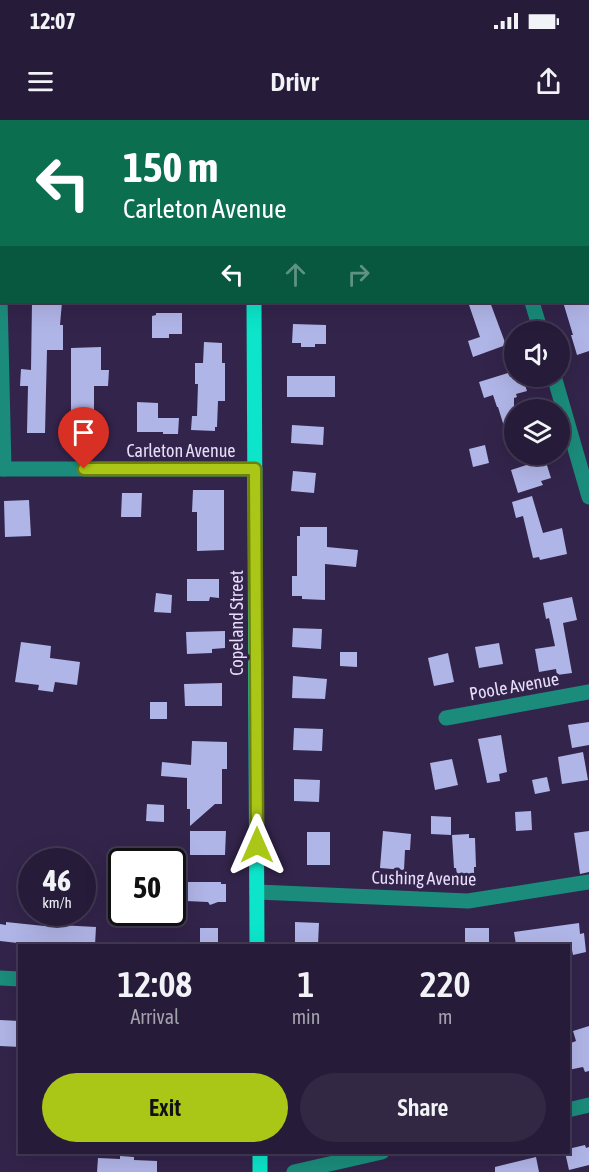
<!DOCTYPE html>
<style>
:root{--surface:#261b38;--page:#322843;--text:#f1f3f6;--muted:#a4a1ae;--line:#423953;--accent:#aac717}
body{margin:0;font-family:"Asap Condensed",sans-serif;background:var(--page);color:var(--text);height:100vh;display:flex;flex-direction:column;font-size:22px;white-space:nowrap}
*{box-sizing:border-box;margin:0}
p{font-size:20px;color:var(--muted)}
.icon{flex:none;width:33px;height:33px;fill:none;stroke:currentColor;stroke-width:2;stroke-linecap:round;stroke-linejoin:round}
.map{position:relative;flex:1;overflow:hidden}
.details{position:absolute;left:18px;top:824px;width:552px;height:210px;display:flex;flex-direction:column;background:var(--surface);border-radius:0px;box-shadow:0 6px 24px #0002,0 0 0 2px var(--line)}
.details>*{flex:none}
.banner{position:absolute;left:0px;top:0px;width:590px;height:183px;box-shadow:0 6px 24px #0002,0 0 0 2px var(--line);background:#0b6e4f;color:#fff;overflow:hidden}
.fabs{position:absolute;left:504px;top:201px;display:grid;gap:12px}
.fabs a{display:grid;place-items:center;width:66px;height:66px;border-radius:50%;background:var(--surface);box-shadow:0 6px 24px #0002,0 0 0 2px var(--line);font-size:30px}
.speed{position:absolute;left:18px;top:728px;display:flex;gap:12px;font-size:30px;font-weight:700;text-align:center}
.speed>*{display:grid;place-content:center;width:78px;height:78px;border-radius:50%;background:var(--surface);box-shadow:0 6px 24px #0002,0 0 0 2px var(--line);line-height:1}
.speed small{font-size:15px;font-weight:400}
.speed .limit{border:3px solid #111;border-radius:9px;background:#fff;color:#111}
.pin{position:absolute;display:grid;place-items:center;width:51px;height:51px;color:#fff;margin:-62px -26px;border-radius:50% 50% 50% 0;rotate:-45deg;box-shadow:0 0 6px #0007}
.pin .icon{rotate:45deg}
.me{position:absolute;width:66px;margin:-33px;rotate:0deg;stroke-linejoin:round;filter:drop-shadow(0 0 4px #0008)}
.turn{display:flex;align-items:center;gap:21px;height:126px;padding:0 24px;font-size:27px}
.turn .icon{width:78px;height:78px;stroke-width:2.5}
.turn b{display:block;font-size:42px;line-height:51px}
.lanes{display:flex;align-items:center;height:57px;padding:0 24px;background:#0003;justify-content:center;gap:30px;direction:ltr}
.lanes .off{opacity:.35}
.eta{display:flex;justify-content:space-evenly;align-items:center;height:102px;text-align:center}
.eta b{font-size:36px;font-weight:600;line-height:42px}
.button{display:flex;gap:12px;margin-top:auto;padding:12px 24px}
.button a{flex:1;height:69px;border-radius:36px;background:var(--accent);color:#111;font-size:24px;font-weight:600;line-height:69px;text-align:center}
.button a+a{background:var(--page);color:var(--text)}
.status{display:flex;justify-content:space-between;align-items:center;height:42px;padding:0 30px;background:var(--surface);direction:ltr}
.status svg{height:16px;fill:currentColor}
header{display:flex;justify-content:space-between;align-items:center;height:78px;padding:0 24px;background:var(--surface);font-size:27px;font-weight:600}
.map>svg:first-child{display:block}
.building{fill:#b0b5e7}
.lines{fill:none;stroke-linecap:round;stroke-linejoin:round}
.minor{stroke:#1b8c7b;stroke-width:15}
.major{stroke:#0ce5c9;stroke-width:15}
.route-casing{stroke:#6e810f;stroke-width:15}
.route{stroke:#aac717;stroke-width:10}
.labels{text-anchor:middle;dominant-baseline:central;stroke-width:6;stroke-linejoin:round;paint-order:stroke}
.street-label{font-size:18px;fill:#e6def8;stroke:#33244b}
</style>
<div class="status"><b>12:07</b><svg viewBox="0 0 49 12"><path d="M0 12V9h3v3zM5 12V6h3v6zM10 12V3h3v9zM15 12V0h3v12zM26 1h20v11H26zM47 4h2v5h-2z"/></svg></div>
<header><svg class="icon" aria-label="menu" viewBox="0 0 24 24"><path d="M4 6h16M4 12h16M4 18h16"/></svg>Drivr<svg class="icon" aria-label="share" viewBox="0 0 24 24"><path d="M12 15V3M7 8l5-5 5 5M5 13v7h14v-7"/></svg></header>
<div class="map">
<svg width="589" height="1052" viewBox="0 0 589 1052">
<rect width="100%" height="100%" fill="#33244b"/>
<g class="building">
<polygon points="32,182 62,182 60,205 63,205 63,230 47,230 45,313 27,313 28,266 20,266 21,249 31,250"/>
<polygon points="468,182 490,182 506,225 473,237 468,221 480,217"/>
<polygon points="563,182 589,182 589,231 577,235 571,215 573,215"/>
<polygon points="156,193 182,193 182,214 169,214 169,218 152,218 152,196 156,195"/>
<polygon points="293,204 326,205 326,224 315,224 315,227 301,227 301,223 292,223"/>
<polygon points="204,222 222,223 222,243 225,243 225,281 218,281 217,307 215,307 215,311 191,310 192,296 197,296 198,264 195,264 195,243 203,243"/>
<polygon points="101,227 101,250 109,250 108,266 94,266 94,319 71,318 71,228"/>
<polygon points="508,253 510,257 522,256 527,271 516,274 517,277 514,278 514,328 511,329 498,287 497,287 493,275 484,278 479,262"/>
<rect x="287" y="256" width="48" height="21"/>
<polygon points="137,282 158,283 158,298 179,298 178,314 163,314 163,312 137,312"/>
<polygon points="292,305 324,307 323,325 291,323"/>
<polygon points="485,325 489,343 473,347 469,329"/>
<polygon points="545,339 551,358 541,361 543,365 518,373 511,350"/>
<polygon points="293,351 316,353 314,373 291,371"/>
<polygon points="193,370 224,370 224,430 197,431 197,392 192,392"/>
<polygon points="122,373 142,373 141,397 121,397"/>
<polygon points="532,376 543,413 562,408 567,434 540,440 539,437 533,438 523,396 516,398 512,382"/>
<polygon points="29,380 31,416 5,417 4,381"/>
<polygon points="300,407 327,407 327,427 358,430 356,447 325,444 325,480 302,479 302,476 292,476 292,456 297,456 297,416 300,416"/>
<polygon points="187,459 219,459 219,478 210,477 209,481 187,481"/>
<polygon points="156,473 172,475 171,493 154,492"/>
<polygon points="572,477 577,500 563,503 572,553 557,555 556,549 539,552 535,529 555,526 549,498 546,499 543,483"/>
<polygon points="293,508 322,509 321,529 292,527"/>
<polygon points="225,511 225,528 212,529 212,533 187,534 186,512"/>
<polygon points="21,522 51,526 50,538 80,542 77,565 55,562 53,572 38,570 39,565 15,562"/>
<polygon points="499,523 503,544 479,548 475,527"/>
<polygon points="340,532 357,532 357,547 340,546"/>
<polygon points="448,533 454,562 434,566 428,538"/>
<polygon points="293,556 327,559 325,579 292,578"/>
<polygon points="222,563 222,586 185,586 184,564"/>
<rect x="150" y="582" width="17" height="17"/>
<polygon points="589,602 589,625 572,628 568,605"/>
<polygon points="294,608 323,609 322,631 293,630"/>
<polygon points="501,615 507,652 499,654 500,661 487,663 478,619"/>
<polygon points="192,621 227,622 227,649 222,649 222,684 215,684 190,706 190,689 187,689 187,658 161,656 162,642 191,645"/>
<polygon points="583,632 588,660 562,664 558,637"/>
<polygon points="452,639 458,665 435,670 430,643"/>
<polygon points="547,657 550,671 535,674 532,660"/>
<polygon points="294,659 320,660 319,682 294,681"/>
<polygon points="147,684 164,685 164,702 146,701"/>
<polygon points="531,691 532,710 516,711 515,692"/>
<polygon points="431,696 451,697 451,715 431,714"/>
<polygon points="190,711 226,711 225,735 190,735"/>
<polygon points="383,711 411,714 410,730 405,730 404,750 380,748"/>
<polygon points="589,711 589,752 580,754 574,713"/>
<rect x="307" y="712" width="23" height="33"/>
<polygon points="469,714 469,718 475,718 476,747 474,747 474,754 457,754 456,748 454,748 452,715"/>
<polygon points="186,762 221,762 221,764 226,764 226,782 218,782 210,785 208,782 186,781"/>
<polygon points="45,796 60,797 59,805 96,807 95,825 35,825 0,821 0,804 6,805 6,802 44,806"/>
<polygon points="295,802 319,803 318,825 295,825"/>
<polygon points="579,803 580,814 584,813 586,832 573,835 571,825 516,825 514,812"/>
<rect x="200" y="808" width="18" height="17"/>
<rect x="465" y="808" width="24" height="17"/>
<polygon points="0,900 20,901 20,927 0,926"/>
<polygon points="589,906 589,951 585,952 583,947 568,950 568,924 576,921 573,911"/>
<polygon points="585,1025 586,1028 589,1027 589,1045 569,1050 565,1032 568,1032 568,1029"/>
<polygon points="120,1036 134,1037 134,1040 157,1041 157,1052 97,1052 98,1038 120,1039"/>
<polygon points="536,1037 539,1052 495,1052 495,1047"/>
</g>
<g class="lines">
<g class="minor">
<polyline points="525,2 530,0"/>
<polyline points="0,177 4,349"/>
<polyline points="532,182 541,212"/>
<polyline points="554,256 589,377"/>
<polyline points="0,349 255,349"/>
<polyline points="446,598 589,572"/>
<polyline points="257,772 468,781 589,762"/>
<polyline points="0,858 20,859"/>
<polyline points="568,990 589,985"/>
<polyline points="294,1052 382,1032"/>
</g>
<g class="major">
<polyline points="254,0 254,2"/>
<polyline points="254,182 257,825"/>
<polyline points="260,1032 260,1052"/>
</g>
</g>
<g class="lines">
<defs>
<polyline id="route" points="84,349 255,349 257,725"/>
</defs>
<use href="#route" class="route-casing"/>
<use href="#route" class="route"/>
</g>
<g class="labels">
<g class="street-label">
<text x="181" y="330">Carleton Avenue</text>
<text transform="translate(236 503) rotate(-90)">Copeland Street</text>
<text transform="translate(514 566) rotate(-10)">Poole Avenue</text>
<text transform="translate(424 758) rotate(1)">Cushing Avenue</text>
</g>
</g>
</svg>
<div class="fabs">
<a><svg class="icon" aria-label="sound" viewBox="0 0 24 24"><path d="M4 9h4l5-4v14l-5-4H4zM17 9q2 3 0 6"/></svg></a>
<a><svg class="icon" aria-label="layers" viewBox="0 0 24 24"><path d="M12 4l9 5-9 5-9-5zM3 14l9 5 9-5"/></svg></a>
</div>
<div class="speed"><div>46<small>km/h</small></div><div class="limit">50</div></div>
<div class="pin" style="left:84px;top:349px;background:#d93025"><svg class="icon" aria-label="arrive" viewBox="0 0 24 24"><path d="M6 21V4h12l-3 4 3 4H6"/></svg></div>
<svg class="me" style="left:257px;top:725px" viewBox="-20 -20 40 40"><path d="M0-17L14 15 0 8-14 15z" fill="#aac717" stroke="#fff" stroke-width="4"/></svg>
<div class="banner">
<div class="turn"><svg class="icon" aria-label="left" viewBox="0 0 24 24"><path d="M17 20v-9H6M10 6l-5 5 5 5"/></svg><div><b>150 m</b>Carleton Avenue</div></div>
<div class="lanes"><svg class="icon" aria-label="left" viewBox="0 0 24 24"><path d="M17 20v-9H6M10 6l-5 5 5 5"/></svg><svg class="icon off" aria-label="ahead" viewBox="0 0 24 24"><path d="M12 20V5M6 11l6-6 6 6"/></svg><svg class="icon off" aria-label="right" viewBox="0 0 24 24"><path d="M7 20v-9h11M14 6l5 5-5 5"/></svg></div>
</div>
<section class="details">
<div class="eta">
<div><b>12:08</b><p>Arrival</p></div>
<div><b>1</b><p>min</p></div>
<div><b>220</b><p>m</p></div>
</div>
<div class="button"><a>Exit</a><a>Share</a></div>
</section>
</div>
